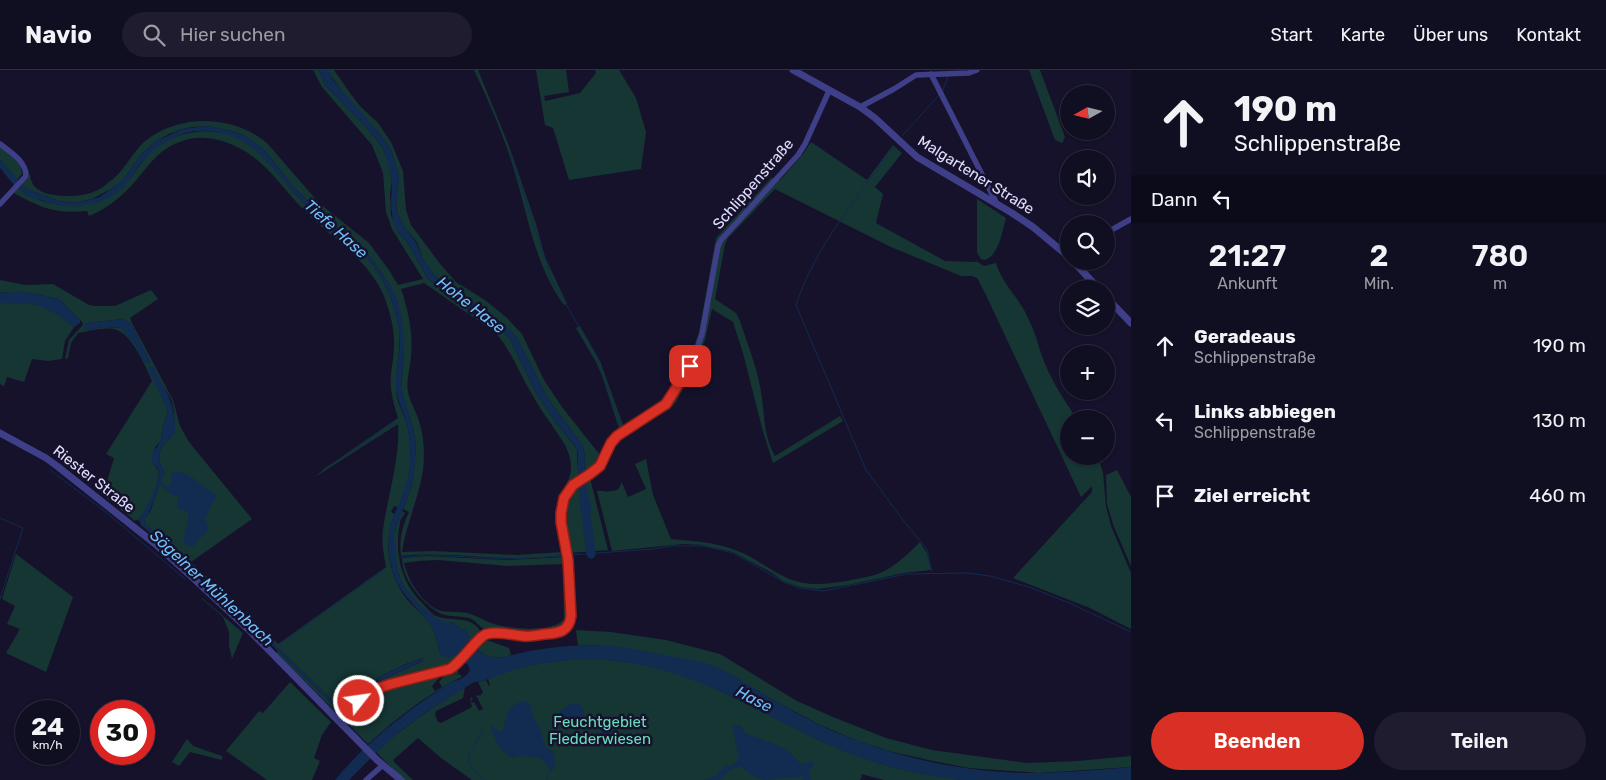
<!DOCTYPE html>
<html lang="de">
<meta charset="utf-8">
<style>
:root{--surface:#100e21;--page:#1e1c2e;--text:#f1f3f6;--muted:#9c9ca5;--line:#302e3f;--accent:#d93025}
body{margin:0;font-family:Rubik,sans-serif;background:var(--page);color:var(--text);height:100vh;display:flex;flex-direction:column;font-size:19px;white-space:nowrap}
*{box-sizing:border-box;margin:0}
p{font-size:16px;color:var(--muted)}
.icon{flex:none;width:28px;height:28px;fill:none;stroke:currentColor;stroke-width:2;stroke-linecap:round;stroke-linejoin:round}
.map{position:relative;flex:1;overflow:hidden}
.details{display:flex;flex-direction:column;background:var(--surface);width:475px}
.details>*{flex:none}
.top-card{background:#100e21;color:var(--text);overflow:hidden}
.needle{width:32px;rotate:262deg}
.tools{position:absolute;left:1060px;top:15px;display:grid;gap:10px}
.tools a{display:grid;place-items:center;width:55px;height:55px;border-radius:50%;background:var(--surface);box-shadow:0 1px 4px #0004,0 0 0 1px var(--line);font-size:25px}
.speed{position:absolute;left:15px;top:630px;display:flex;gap:10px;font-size:25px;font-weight:700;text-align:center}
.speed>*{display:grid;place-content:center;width:65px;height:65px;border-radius:50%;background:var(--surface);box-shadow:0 1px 4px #0004,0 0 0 1px var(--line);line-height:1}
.speed small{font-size:12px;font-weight:400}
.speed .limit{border:8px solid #d22;background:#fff;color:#111}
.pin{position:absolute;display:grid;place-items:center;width:42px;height:42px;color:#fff;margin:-21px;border-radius:10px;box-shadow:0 2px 8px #0006}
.me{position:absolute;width:55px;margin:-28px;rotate:60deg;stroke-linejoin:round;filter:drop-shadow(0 0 4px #0008)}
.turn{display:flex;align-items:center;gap:18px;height:105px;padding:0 20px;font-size:22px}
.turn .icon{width:65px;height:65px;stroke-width:2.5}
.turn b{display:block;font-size:35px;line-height:42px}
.then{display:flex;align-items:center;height:48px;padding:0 20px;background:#0003;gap:10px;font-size:19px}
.eta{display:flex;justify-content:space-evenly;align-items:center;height:85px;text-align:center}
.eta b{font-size:30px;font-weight:600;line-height:35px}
.button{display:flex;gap:10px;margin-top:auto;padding:10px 20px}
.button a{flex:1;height:58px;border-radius:30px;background:var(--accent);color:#fff;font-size:20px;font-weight:600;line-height:58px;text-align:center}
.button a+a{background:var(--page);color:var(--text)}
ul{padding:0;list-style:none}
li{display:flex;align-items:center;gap:15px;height:75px;padding:0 20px}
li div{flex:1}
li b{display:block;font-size:19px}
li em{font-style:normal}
header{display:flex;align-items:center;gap:30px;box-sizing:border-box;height:70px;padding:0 25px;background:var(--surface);border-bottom:1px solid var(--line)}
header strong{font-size:24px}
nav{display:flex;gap:28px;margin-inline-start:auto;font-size:18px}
.search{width:350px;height:45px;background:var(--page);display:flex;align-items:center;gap:12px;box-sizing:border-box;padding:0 18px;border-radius:28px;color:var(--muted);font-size:19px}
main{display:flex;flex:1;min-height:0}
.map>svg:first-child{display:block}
.green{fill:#153633;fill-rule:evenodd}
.water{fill:#112b51}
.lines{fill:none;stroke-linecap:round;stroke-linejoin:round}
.stream{stroke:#112b51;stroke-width:1}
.river{stroke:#112b51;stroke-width:9}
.minor{stroke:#3f3f89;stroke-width:5.5}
.tertiary{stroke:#3f3f89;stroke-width:7}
.route-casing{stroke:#8d1f18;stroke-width:12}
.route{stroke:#d93025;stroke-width:9}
.labels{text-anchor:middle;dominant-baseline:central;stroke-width:5;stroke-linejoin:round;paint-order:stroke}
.street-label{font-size:15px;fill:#e0defe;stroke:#16122c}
.park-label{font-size:15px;fill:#69debd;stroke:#16122c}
.water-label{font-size:16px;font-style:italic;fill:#6ebffb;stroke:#16122c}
</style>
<header>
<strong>Navio</strong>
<div class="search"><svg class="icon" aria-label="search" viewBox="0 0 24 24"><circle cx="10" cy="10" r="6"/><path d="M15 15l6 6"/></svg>Hier suchen</div>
<nav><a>Start</a><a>Karte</a><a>Über uns</a><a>Kontakt</a></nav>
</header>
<main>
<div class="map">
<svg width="1131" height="710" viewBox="0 0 1131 710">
<rect width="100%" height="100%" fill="#16122c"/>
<g class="green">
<path d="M313,0h6l6,15 40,41 13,15 6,10 4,10 4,20 -2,12 1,22 7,17 9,10 21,37 54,36 20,16 8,8 26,54 21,31 20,25 1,23 2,6 -9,5 -11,22 5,50c-19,2 -39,4 -58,3 -36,-1 -70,-6 -106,-2 -2,-16 1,-29 8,-44l-6,-3 8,-21 3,-16 2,-25 -2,-15 -13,-43 3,-38 -13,-64 -28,-40 -33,-25 -21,-20 -16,-16 -29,-36 -20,-15 -12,-4 -24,-5 -15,1 -11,2 -13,5 -14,8 -14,13 -19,26 -11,8 -19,10 -17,4 -16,-2 -25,-9 -9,-4 -4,-4 8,-7 -1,-8c2,5 3,14 7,18 10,11 45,11 58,5 6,-2 12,-6 16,-10 15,-10 22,-28 35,-40 35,-29 89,-27 123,1l52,60 50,40 20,27 9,15 25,-6 -31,-50 -6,-17 -3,-39 -11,-28 -50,-58zM424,213l72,50c16,19 24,42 37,63 9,17 22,32 32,49 3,6 6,14 6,22 0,13 -9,24 -13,36 -5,16 3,33 5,49l-46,3 -84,-4 -31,1c4,-28 17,-54 21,-82 2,-16 1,-34 -4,-49 -3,-10 -9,-19 -11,-29 -2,-12 2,-23 3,-35 2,-23 -2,-45 -10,-68z"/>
<path d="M326,0h8l16,23 10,13 18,17 13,19 12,29 3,39 5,15 30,40 15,17 29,18 21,17 16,17 22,46 18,27 38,48 14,-23 5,-4 -17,-52 -6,-14 -20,-34 4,-2 20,35 23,64 36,-23 15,-17 18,-33 7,-20 17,-94 55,-60 9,2 23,-26 8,-12 56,38 26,-35 9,8 -27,34 8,7 -7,29 69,38 31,1v-1l8,5 12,-3c5,19 23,35 31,53 7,13 11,28 16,43 8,21 21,41 34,60h-8v37h29l5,17 3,33 5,20 20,47v56l-41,-21 -77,-30 79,-86v-6l-11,11 -96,-204 -8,-15 -5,-2h-11l-70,-29 -116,-58 -47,49 -3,6 -10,55 21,14 4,8c7,22 18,49 21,71 4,22 2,44 14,64l65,-40 3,5 -70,42 -11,-35 -19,-75 -10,-31 -21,-13 -7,31 -12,29 -17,33 -6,7 -37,22 -8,-2 -23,28 -6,10 -12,8 1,-18 -2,-11 -35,-47 -30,-59 -5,-7 -29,-23 -49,-34 -12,-16 -6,-18 -12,-14 -8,-15 -1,-8 3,-29 -8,-26 -11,-16 -31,-34z"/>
<path d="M474,0h4l31,76 27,78 9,33 22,47 -3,1c-28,-38 -35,-84 -48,-128 -10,-37 -26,-73 -42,-107z"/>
<polygon points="536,0 566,0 569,22 544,26 545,31 580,23 596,3 595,0 619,0 636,28 646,62 641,99 569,110 553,58 545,55"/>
<polygon points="1029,0 1040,0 1065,67 1062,73 1055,70"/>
<path d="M206,61c10,1 21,2 30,6 28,11 42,39 62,60 19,20 41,34 61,52 21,20 36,51 40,80 3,24 -7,48 -1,72 2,7 6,14 8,21 6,20 6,44 1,64 -2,7 -6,14 -9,21l-4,-1 -3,6 4,2c-13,27 -6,61 11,84 7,9 17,16 24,25 6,9 8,23 11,33h12l3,-2 4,4c-12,10 -12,7 -25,9l-3,5 -52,14 -43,25 -3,-1 -58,-57 2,-2 55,54 5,2 4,-1 31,-22 50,-23v-3c-21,6 -42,18 -61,29 -8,5 -17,16 -26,17l-114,-111 -77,-69 -1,-5 6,-7 14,-40 -5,-11 1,-10 3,-6 12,-13 -1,-21 -2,-10 -6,-11 -18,-23 20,43 -6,21 -1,10 -6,6 -1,17 5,8c-1,17 -11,36 -21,49l-2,-2 -1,2 -32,-26 11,-37 -8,-4 46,-73c-6,-14 -20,-46 -35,-51 -11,-4 -27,1 -39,3l-7,10 -3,15 -3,1 4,-19 13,-14 1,-3 -24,-24 -34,-7 -14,1 -11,-1v-12l26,5 27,-1 36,21 7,1h19l36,-16 7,9 -28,19 2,5 41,77 7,26 9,16 63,77 -61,43 33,30 54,52 108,-77c-2,-12 -5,-26 -3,-38 5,-35 17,-69 15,-105l-83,53 9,-8 74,-51c-3,-10 -6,-20 -7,-29 -2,-14 3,-28 3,-42 1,-17 -4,-35 -10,-51 -17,-39 -54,-58 -82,-88 -19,-19 -34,-44 -59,-58 -16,-9 -35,-15 -54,-11 -30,7 -39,26 -57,46 -13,14 -26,24 -43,31l-2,-5c-33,3 -46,-3 -75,-19l5,-5c18,13 32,18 54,18 26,0 43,-6 60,-28 7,-9 13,-19 22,-27 15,-13 34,-18 53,-19zM123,249l8,5 18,36 1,3 -28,-35 -18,-1 -17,3v-7z"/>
<polygon points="0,76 20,94 22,104 17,110 0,90"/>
<path d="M977,129l29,19c-4,14 -7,37 -21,42l-4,-1 -4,-6z"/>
<path d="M0,233c11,0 22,-1 32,1 16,2 30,13 42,23l-9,14 -3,18 -14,2 -16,-2 -8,23 -17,-5 -3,9 -4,-2z"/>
<path d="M646,389l7,36 18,44c22,2 43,3 64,11 18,6 33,19 50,27 23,11 47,7 71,2 11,-2 23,-4 32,-10 13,-8 22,-17 32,-27l7,11 4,17 -27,3 -56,12 -31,4 -17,-2 -17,-6 -11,-8 -39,-21 -31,-7 -18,-1 -72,7 -15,-60h8v1l12,-2 3,-3 1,-4h1l6,14 18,-8 -11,-25z"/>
<polygon points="1117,400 1131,427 1131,496 1114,457 1107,434 1106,405"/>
<path d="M590,408l18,72 -39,3c-3,-19 -12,-44 2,-61 5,-7 12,-10 19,-14z"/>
<path d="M402,441l3,2c-2,4 -5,6 -5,10 -6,30 1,60 23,81 4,4 7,8 11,11 15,8 37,-1 46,16l-3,9 -5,5 -4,-5 -2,-10 -5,-1 -6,-5 -5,-2h-9l-8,-5 -16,-14 -13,-16 -7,-17 -3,-25v-12z"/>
<polygon points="16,484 73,527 46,602 6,583 20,559 7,554 15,536 2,529"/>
<path d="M427,486l79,4 59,-3c1,16 8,56 0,68 -7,12 -70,11 -81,4 -6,-3 -8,-9 -15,-11 -11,-3 -23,0 -33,-7 -16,-11 -34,-33 -34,-53zM438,490l70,6 55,-2 1,55c-10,14 -55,10 -70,5 -8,-2 -16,-8 -24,-10 -11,-4 -24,0 -34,-5 -16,-9 -28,-29 -32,-46l14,-2z"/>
<polygon points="202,528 243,563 232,589 229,576 229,562 223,547 202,529"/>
<polygon points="576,560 611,562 666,570 720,584 797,631 833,647 886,668 932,680 1028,693 1077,691 1131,686 1131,697 1039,703 969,698 928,690 889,681 858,671 820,655 784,636 723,601 594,575 578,576"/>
<path d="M484,569l25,9 2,7c-17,5 -23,4 -36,-8z"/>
<path d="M596,588l51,7 31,9 25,9 55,26 61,31 33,14 32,11 34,8 44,7h-78l-23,-6 1,2 -2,4h-388l-31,-22 -23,-20 -25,22 1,2 19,18h-9l-28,-28c27,-25 58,-46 89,-65l-2,11 -27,13 -1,4 3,7 3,1 31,-16 -2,-8 2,-2 1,2 -2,1 1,3 2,-1 5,9 4,-2 -6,-12 -2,-1 6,-1 2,-3 -5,-10 8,-2 3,6 1,-1 -2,-6c28,-15 76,-19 108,-21z"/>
<polygon points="455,599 459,602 457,604 458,605 460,604 462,607 453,611 421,631 392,653 368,674 343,649 344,644 380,620 443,603 432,616 435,621 442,617 439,612 446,604 450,603 452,605 456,603"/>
<polygon points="290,612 331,652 322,665 314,688 320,691 312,710 267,710 226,681 259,641 263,643"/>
<polygon points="187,669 193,676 222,686 222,690 190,682 179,696 172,692"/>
</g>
<g class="water">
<polygon points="319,0 326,0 331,4 332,9 380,64 391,80 399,106 396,135 397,143 405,158 416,172 423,190 435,206 494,246 513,263 518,270 548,329 583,376 585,387 584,405 591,436 591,440 588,448 582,447 580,438 579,418 581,412 578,402 578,382 575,376 557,354 536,323 510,269 502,261 482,245 428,209 407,172 398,162 393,153 391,134 392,111 390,101 384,81 378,71 365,56 325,15"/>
<path d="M208,56l24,5 12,4 20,15 29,36 16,16 21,20 33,25 28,40 6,12 5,21 2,31 -3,38 13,43 2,15 -2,25 -3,16 -17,45 3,37 7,17 13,16 24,19h9l5,2 6,5 5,1 4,7 -2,4c9,9 18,17 31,17 38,-10 76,-15 116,-12 16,2 32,6 48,9 16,3 33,4 48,10 26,10 49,28 73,41 24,14 49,26 75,35 56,21 121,33 182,32 30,-1 60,-3 90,-6v13c-38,0 -76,0 -113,0 -19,0 -38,0 -57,0 -37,-4 -75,-13 -110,-26 -69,-27 -131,-72 -204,-88 -42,-10 -85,-8 -127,2 -12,3 -37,15 -46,14l-48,30 -22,16 -22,19 -33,33h-14c33,-40 74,-71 118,-99 6,0 15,-5 17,-11l-2,-5 -12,-11 -6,4 -9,-2c-3,-10 -5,-25 -12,-33 -17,-22 -34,-33 -39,-63 -2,-13 -3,-27 2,-39 6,-18 15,-32 17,-51 2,-16 2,-32 -3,-48 -3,-12 -9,-22 -10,-34 -1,-19 6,-38 3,-57 -3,-30 -19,-62 -41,-82 -18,-17 -39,-31 -57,-49 -30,-31 -45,-65 -93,-69 -25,-2 -50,12 -66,31 -7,7 -11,17 -18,25 -23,21 -55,24 -83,13 -7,-2 -15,-4 -20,-9 -8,-6 -14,-15 -21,-23v-8l25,28 9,4 25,9 16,2 10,-2 15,-4 22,-16 19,-26 14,-13 27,-13z"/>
<polygon points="20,221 59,229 80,250 80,253 74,257 58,245 40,236 33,234 0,233 0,222 11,223"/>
<polygon points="123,249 131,254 149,290 149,294 144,292 134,273 122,258 104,257 87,260 84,259 85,254 87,253"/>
<path d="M151,296l2,1c13,24 23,37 22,65l-12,13 -3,6 -1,10 5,11 -3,10 7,5 3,-3v-9l3,-4c19,2 25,15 41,23v5l-10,18 3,10 -1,5 -8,7 -5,7c-20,2 -3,-21 -6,-35l-10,-2 -1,-7 2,-7h-7l-12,-11 -12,31 -4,4 1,5 77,69 114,111c9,-1 18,-12 26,-17 19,-11 40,-22 61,-29l1,2 -51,24 -31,22 -4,1 -5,-2 -112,-110 -80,-70 -2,-5c5,-9 22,-38 20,-48 -1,-4 -4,-7 -7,-10v-8l9,-13 1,-10 6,-21 -19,-39 -1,-4z"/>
<path d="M522,631l5,1 3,2 4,14 6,11 5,17 9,7 1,15 -4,3 -7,-10 -8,-4 -18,-1 -5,2c-14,-8 -17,-16 -22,-31l2,-1 6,6 4,-2c4,-15 2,-21 19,-29z"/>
<path d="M576,633l6,3 2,8 -8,12h-8l-5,-5 -4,-7c4,-7 10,-10 17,-11z"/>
<path d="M732,655h9l4,8c18,8 44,12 55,31l13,-2v5l-5,5 3,8h-7l-2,-4 -37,4 -13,-4 -11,-10 -11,4 -11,10h-15l12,-4 10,-11h7l6,-6z"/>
<polygon points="611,661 611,663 606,665 606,668 609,668 611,674 605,675 602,674 598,668 595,668 593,671 591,671 588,667 589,664"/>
</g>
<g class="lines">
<g class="stream">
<polyline points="942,22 948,7"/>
<polyline points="903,65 939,25"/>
<path d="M894,77c-36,49 -79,100 -98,158l70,165 40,54 21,25 5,23"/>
<polyline points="509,80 552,210 596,286 621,356"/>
<polyline points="333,394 396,352"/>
<polyline points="50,400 107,443 185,509"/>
<polyline points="0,448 23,458 0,529"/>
<polyline points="570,485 653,479 673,476 705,476 733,483 784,512 799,518 823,521 907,504 967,503 990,506 1029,517 1067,532 1131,562"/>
<polyline points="393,488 427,485 508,489 564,486"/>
<polyline points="279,575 384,500"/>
<path d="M483,659c-11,25 -27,29 2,51"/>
<polyline points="547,710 550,700"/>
</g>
<polyline class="river" points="585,437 591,484"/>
<g class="minor">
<polyline points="931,4 996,132"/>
<polyline points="860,37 894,19 916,5 969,3 977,0"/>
<path d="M0,74c10,8 26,17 26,32l-26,28"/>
<polyline points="1106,163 1131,149"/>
<polyline points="333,646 379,618 451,599 456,595 484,565 493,563 525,566 535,566 557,563 564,561 567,558 571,546 568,490 561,452 561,443 564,428 573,415 590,404 600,396 611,373 617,366 666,334 685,305 695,285 702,264 718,176 721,170 798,85 805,74 829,21"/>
<polyline points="366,710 383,695"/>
</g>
<g class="tertiary">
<polyline points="793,0 860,37 875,48 917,87 1012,143 1033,157 1069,187"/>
<polyline points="1073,191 1099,219"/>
<polyline points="1106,227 1131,253"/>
<polyline points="0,363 46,388 57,396 154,473 193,508 250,561 377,690 401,710"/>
</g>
</g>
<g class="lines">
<defs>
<path id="route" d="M359,631l20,-13 12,-4 59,-15c12,-7 28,-33 37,-35 11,-3 25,1 36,2 7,1 15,-1 23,-2 14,-1 23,-3 25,-18l-3,-56 -7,-38v-9l3,-15 9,-13 17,-11 10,-8 11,-23 6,-7 49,-32 24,-38"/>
</defs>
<use href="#route" class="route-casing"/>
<use href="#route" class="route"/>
</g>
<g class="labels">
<g class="street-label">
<text transform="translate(976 105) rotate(32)">Malgartener Straße</text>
<text transform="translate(753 114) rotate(-49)">Schlippenstraße</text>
<text transform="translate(94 409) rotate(38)">Riester Straße</text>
</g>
<g class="park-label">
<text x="600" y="652">Feuchtgebiet<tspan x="600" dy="17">Fledderwiesen</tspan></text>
</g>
<g class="water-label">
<text transform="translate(336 159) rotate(42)">Tiefe Hase</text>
<text transform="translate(471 235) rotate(38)">Hohe Hase</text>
<text transform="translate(212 518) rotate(43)">Sögelner Mühlenbach</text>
<text transform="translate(754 629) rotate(27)">Hase</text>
</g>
</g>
</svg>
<div class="tools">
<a><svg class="needle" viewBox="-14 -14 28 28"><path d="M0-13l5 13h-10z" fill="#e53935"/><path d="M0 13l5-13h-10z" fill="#9c9ca5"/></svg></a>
<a><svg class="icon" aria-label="sound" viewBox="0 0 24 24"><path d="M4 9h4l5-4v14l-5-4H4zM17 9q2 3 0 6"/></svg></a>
<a><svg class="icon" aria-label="search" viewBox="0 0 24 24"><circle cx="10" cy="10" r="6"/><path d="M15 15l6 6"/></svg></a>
<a><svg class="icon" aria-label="layers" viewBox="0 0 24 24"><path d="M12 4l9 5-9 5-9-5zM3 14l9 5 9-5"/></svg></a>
<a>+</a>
<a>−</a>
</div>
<div class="speed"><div>24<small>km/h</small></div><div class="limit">30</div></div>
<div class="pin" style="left:690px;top:296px;background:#d93025"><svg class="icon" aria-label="arrive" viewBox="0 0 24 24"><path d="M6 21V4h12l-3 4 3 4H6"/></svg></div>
<svg class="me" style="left:359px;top:631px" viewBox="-20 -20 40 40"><circle r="17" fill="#d93025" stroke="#fff" stroke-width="3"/><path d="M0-11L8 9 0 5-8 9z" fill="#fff"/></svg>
</div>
<section class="details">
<div class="top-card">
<div class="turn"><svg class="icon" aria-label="ahead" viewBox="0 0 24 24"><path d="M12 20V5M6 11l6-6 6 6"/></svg><div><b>190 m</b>Schlippenstraße</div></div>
<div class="then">Dann<svg class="icon" aria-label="left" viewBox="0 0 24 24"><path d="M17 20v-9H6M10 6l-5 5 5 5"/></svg></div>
</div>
<div class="eta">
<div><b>21:27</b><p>Ankunft</p></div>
<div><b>2</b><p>Min.</p></div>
<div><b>780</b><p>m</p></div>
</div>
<ul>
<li><svg class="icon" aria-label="ahead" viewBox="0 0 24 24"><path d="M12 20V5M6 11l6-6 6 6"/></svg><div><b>Geradeaus</b><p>Schlippenstraße</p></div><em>190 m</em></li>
<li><svg class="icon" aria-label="left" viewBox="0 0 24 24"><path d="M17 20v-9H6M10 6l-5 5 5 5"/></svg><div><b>Links abbiegen</b><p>Schlippenstraße</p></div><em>130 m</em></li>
<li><svg class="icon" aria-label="arrive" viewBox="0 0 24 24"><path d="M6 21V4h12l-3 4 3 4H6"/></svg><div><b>Ziel erreicht</b></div><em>460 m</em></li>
</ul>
<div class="button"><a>Beenden</a><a>Teilen</a></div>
</section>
</main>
